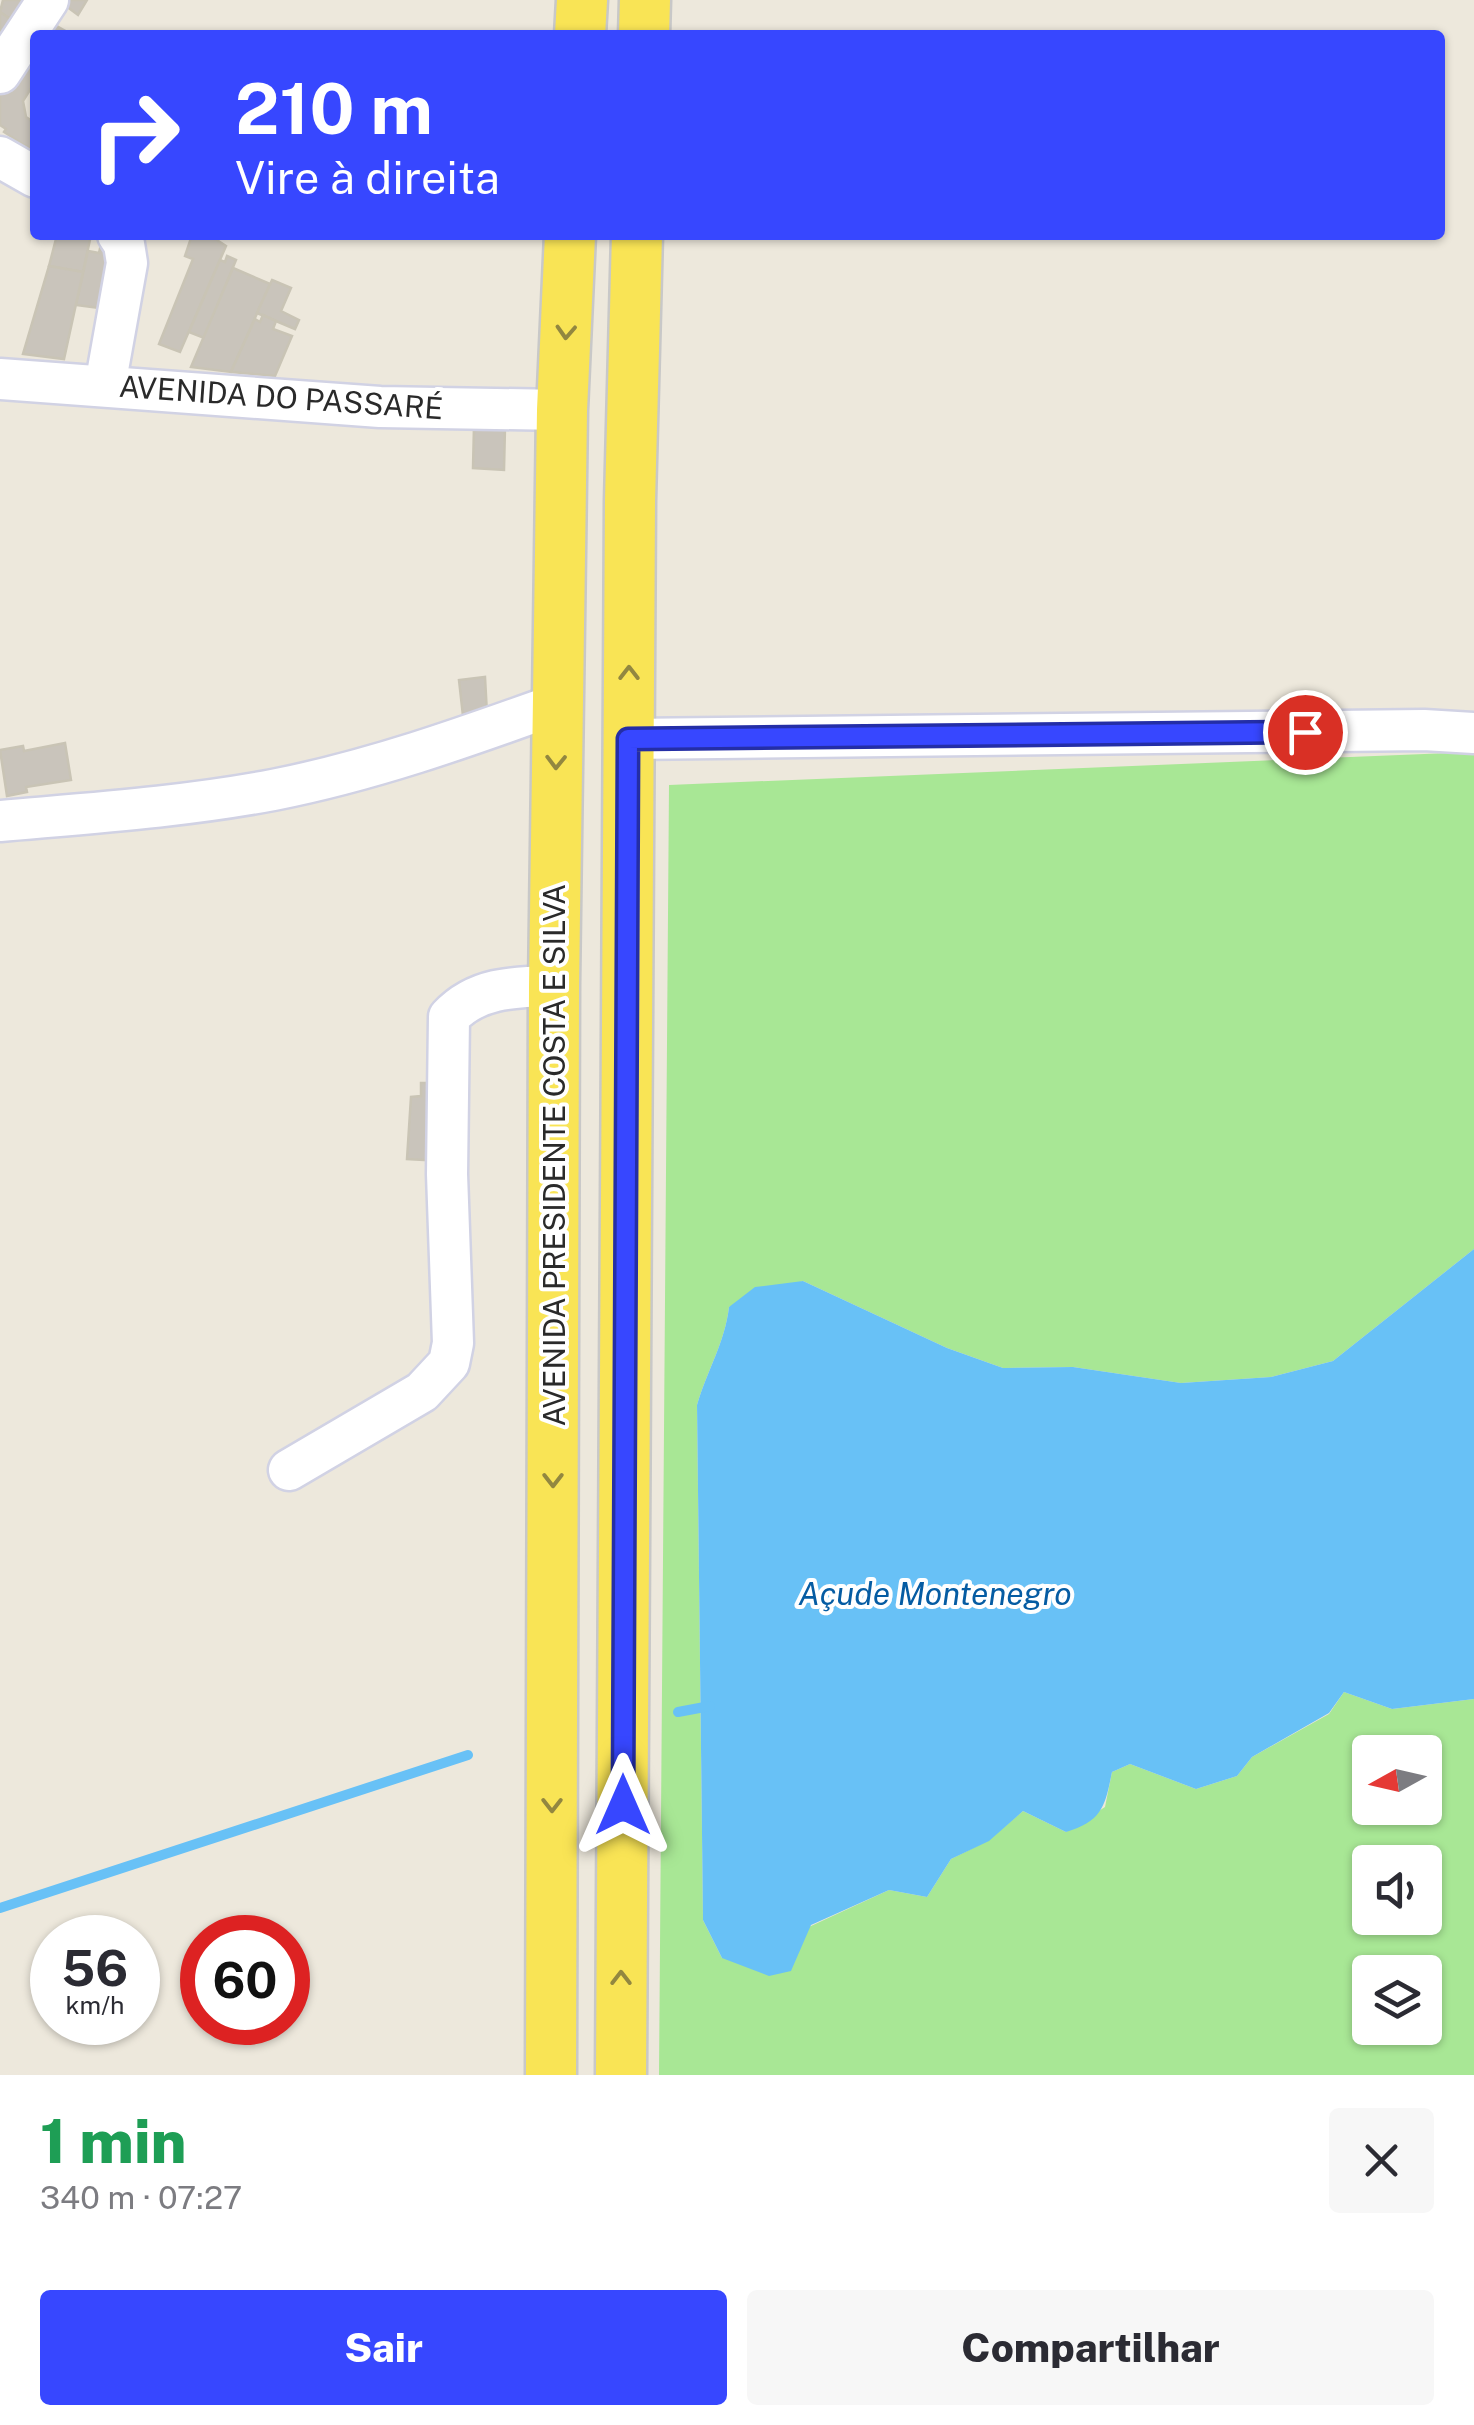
<!DOCTYPE html>
<html lang="pt">
<meta charset="utf-8">
<style>
:root{--surface:#fff;--page:#f7f7f7;--text:#2b2b33;--muted:#7c7c81;--accent:#3747ff}
body{margin:0;font-family:"Public Sans",sans-serif;background:var(--page);color:var(--text);height:100vh;display:flex;flex-direction:column;font-size:38px;white-space:nowrap}
*{box-sizing:border-box;margin:0}
p{font-size:32px;color:var(--muted)}
.icon{flex:none;width:55px;height:55px;fill:none;stroke:currentColor;stroke-width:2;stroke-linecap:round;stroke-linejoin:round}
.map{position:relative;height:2075px;overflow:hidden}
.sheet{display:flex;flex-direction:column;background:var(--surface);flex:1}
.sheet>*{flex:none}
.banner{position:absolute;left:30px;top:30px;width:1415px;height:210px;border-radius:10px;box-shadow:0 2px 8px #0004;background:#3747ff;color:#fff;overflow:hidden}
.needle{width:65px;rotate:262deg}
.tools{position:absolute;left:1352px;top:1735px;display:grid;gap:20px}
.tools a{display:grid;place-items:center;width:90px;height:90px;border-radius:10px;background:var(--surface);box-shadow:0 2px 8px #0004;font-size:50px}
.speed{position:absolute;left:30px;top:1915px;display:flex;gap:20px;font-size:50px;font-weight:700;text-align:center}
.speed>*{display:grid;place-content:center;width:130px;height:130px;border-radius:50%;background:var(--surface);box-shadow:0 2px 8px #0004;line-height:1}
.speed small{font-size:25px;font-weight:400}
.speed .limit{border:15px solid #d22;background:#fff;color:#111}
.pin{position:absolute;display:grid;place-items:center;width:85px;height:85px;color:#fff;margin:-42px;border:5px solid #fff;border-radius:50%;box-shadow:0 2px 10px #0007}
.me{position:absolute;width:110px;margin:-55px;rotate:0deg;stroke-linejoin:round;filter:drop-shadow(0 0 8px #0008)}
.turn{display:flex;align-items:center;gap:35px;height:210px;padding:0 40px;font-size:45px}
.turn .icon{width:130px;height:130px;stroke-width:2.5}
.turn b{display:block;font-size:70px;line-height:85px}
.round{display:grid;place-items:center;flex:none;width:105px;height:105px;border-radius:10px;background:var(--page)}
.headline{display:flex;align-items:center;justify-content:space-between;height:170px;padding:0 40px}
h1{font-size:60px;font-weight:800;line-height:75px;color:#1e9e55}
.button{display:flex;gap:20px;margin-top:auto;padding:20px 40px}
.button a{flex:1;height:115px;border-radius:10px;background:var(--accent);color:#fff;font-size:40px;font-weight:800;line-height:115px;text-align:center}
.button a+a{background:var(--page);color:var(--text)}
.map>svg:first-child{display:block}
.green{fill:#a8e795;fill-rule:evenodd}
.water{fill:#68c1f6}
.lines{fill:none;stroke-linecap:round;stroke-linejoin:round}
.stream{stroke:#68c1f6;stroke-width:10}
.building{fill:#c9c4bb;stroke:#c9c4b5;stroke-width:2.5}
.minor-casing{stroke:#d1d2e4;stroke-width:45}
.major-casing{stroke:#c8c8c8;stroke-width:55}
.minor{stroke:#fff;stroke-width:40}
.major{stroke:#f9e455;stroke-width:50}
.oneway{stroke:#928740}
.route-casing{stroke:#242ea6;stroke-width:25}
.route{stroke:#3747ff;stroke-width:18}
.labels{text-anchor:middle;dominant-baseline:central;stroke-width:8;stroke-linejoin:round;paint-order:stroke}
.street-label{font-size:30px;fill:#2a2a2a;stroke:#fff}
.water-label{font-size:32px;font-style:italic;fill:#055ca3;stroke:#fff}
</style>
<div class="map">
<svg width="1474" height="2075" viewBox="0 0 1474 2075">
<rect width="100%" height="100%" fill="#ede8dc"/>
<path class="green" d="M1474,752v497l-141,112 -62,16 -90,6 -108,-16 -70,1 -56,-20 -144,-67 -74,26c-4,35 -22,64 -32,98l6,515 19,38 89,-32 78,-36 38,7 24,-38 38,-19 34,-29 43,21 39,-25 7,-35 18,-8 66,25 41,-13 15,-19 77,-43 15,-22 48,17 82,-10v376h-815l10,-1290zM1370,1752h55v56h-55zM1370,1862h55v56h-55zM1370,1972h55v56h-55z"/>
<path class="water" d="M1474,1249v450l-82,10 -48,-17 -15,21 -77,44 -15,19 -41,13 -66,-25 -18,8c-7,35 -10,49 -46,60l-43,-21 -34,30 -38,18 -24,38 -38,-7 -78,35 -20,46 -22,5 -47,-18 -19,-38 -6,-515c10,-34 28,-63 32,-98l26,-20 48,-6 144,67 56,20 70,-1 108,16 90,-6 62,-16z"/>
<g class="lines">
<g class="stream">
<polyline points="678,1712 710,1706"/>
<polyline points="0,1908 468,1755"/>
</g>
</g>
<g class="building">
<polygon points="3,0 32,0 15,22 0,12"/>
<polygon points="58,0 87,0 78,15"/>
<polygon points="0,12 23,28 0,38"/>
<polygon points="41,17 67,32 65,35 35,35 35,82 23,101 26,117 35,123 35,152 4,132 6,129 0,125 0,86"/>
<polygon points="57,235 91,235 83,272 49,266"/>
<polygon points="103,235 116,239 100,308 76,305 88,251 99,253"/>
<polygon points="192,235 209,235 226,246 180,352 159,344 193,259 185,256"/>
<polygon points="227,256 236,260 204,338 189,332 220,260 225,262"/>
<polygon points="49,266 83,272 64,359 23,354"/>
<polygon points="233,268 270,284 231,372 191,367"/>
<polygon points="272,280 291,288 281,311 299,320 295,329 257,313"/>
<polygon points="263,315 276,321 273,329 292,336 275,376 231,372 255,319 260,322"/>
<polygon points="474,426 505,427 504,470 473,468"/>
<polygon points="485,677 487,714 463,716 459,680"/>
<polygon points="65,743 71,780 26,787 27,792 7,796 0,750 23,746 24,751"/>
<polygon points="421,1083 444,1083 441,1161 407,1159 411,1097 421,1096"/>
</g>
<g class="lines">
<defs>
<g id="minor">
<polyline points="0,73 48,0"/>
<polyline points="0,157 35,177"/>
<polyline points="0,379 380,407 562,410"/>
<polyline points="105,386 127,263 124,244 118,235"/>
<polyline points="628,739 1424,730 1474,733"/>
<path d="M0,821c91,-8 183,-14 273,-31 97,-19 190,-52 284,-86"/>
<path d="M289,1470l133,-78 27,-29 4,-20 -6,-169 2,-157c28,-30 65,-30 105,-31"/>
</g>
<g id="major">
<polyline points="580,35 582,0"/>
<polyline points="644,35 645,0"/>
<polyline points="551,2075 554,986 562,410 570,235"/>
<polyline points="621,2075 630,501 637,235"/>
</g>
</defs>
<use href="#minor" class="minor-casing"/>
<use href="#major" class="major-casing"/>
<use href="#minor" class="minor"/>
<use href="#major" class="major"/>
</g>
<defs><path id="oneway-chevron" d="M-2-3.5L2.5 0L-2 3.5" fill="none" stroke-width="1.6" stroke-linecap="round" stroke-linejoin="round" transform="scale(2.5)"/></defs>
<g class="oneway">
<use href="#oneway-chevron" transform="translate(566 332) rotate(93)"/>
<use href="#oneway-chevron" transform="translate(629 673) rotate(-90)"/>
<use href="#oneway-chevron" transform="translate(556 762) rotate(91)"/>
<use href="#oneway-chevron" transform="translate(553 1480) rotate(90)"/>
<use href="#oneway-chevron" transform="translate(552 1805) rotate(90)"/>
<use href="#oneway-chevron" transform="translate(621 1978) rotate(-90)"/>
</g>
<g class="lines">
<defs>
<polyline id="route" points="623,1805 628,739 1305,732"/>
</defs>
<use href="#route" class="route-casing"/>
<use href="#route" class="route"/>
</g>
<g class="labels">
<g class="street-label">
<text transform="translate(281 397) rotate(4)">AVENIDA DO PASSARÉ</text>
<text transform="translate(554 1155) rotate(-90)">AVENIDA PRESIDENTE COSTA E SILVA</text>
</g>
<g class="water-label">
<text x="935" y="1593">Açude Montenegro</text>
</g>
</g>
</svg>
<div class="tools">
<a><svg class="needle" viewBox="-14 -14 28 28"><path d="M0-13l5 13h-10z" fill="#e53935"/><path d="M0 13l5-13h-10z" fill="#7c7c81"/></svg></a>
<a><svg class="icon" aria-label="sound" viewBox="0 0 24 24"><path d="M4 9h4l5-4v14l-5-4H4zM17 9q2 3 0 6"/></svg></a>
<a><svg class="icon" aria-label="layers" viewBox="0 0 24 24"><path d="M12 4l9 5-9 5-9-5zM3 14l9 5 9-5"/></svg></a>
</div>
<div class="speed"><div>56<small>km/h</small></div><div class="limit">60</div></div>
<div class="pin" style="left:1305px;top:732px;background:#d93025"><svg class="icon" aria-label="arrive" viewBox="0 0 24 24"><path d="M6 21V4h12l-3 4 3 4H6"/></svg></div>
<svg class="me" style="left:623px;top:1805px" viewBox="-20 -20 40 40"><path d="M0-17L14 15 0 8-14 15z" fill="#3747ff" stroke="#fff" stroke-width="4"/></svg>
<div class="banner">
<div class="turn"><svg class="icon" aria-label="right" viewBox="0 0 24 24"><path d="M7 20v-9h11M14 6l5 5-5 5"/></svg><div><b>210 m</b>Vire à direita</div></div>
</div>
</div>
<section class="sheet">
<div class="headline"><div><h1>1 min</h1><p>340 m · 07:27</p></div><a class="round"><svg class="icon" aria-label="close" viewBox="0 0 24 24"><path d="M6 6l12 12M18 6L6 18"/></svg></a></div>
<div class="button"><a>Sair</a><a>Compartilhar</a></div>
</section>
